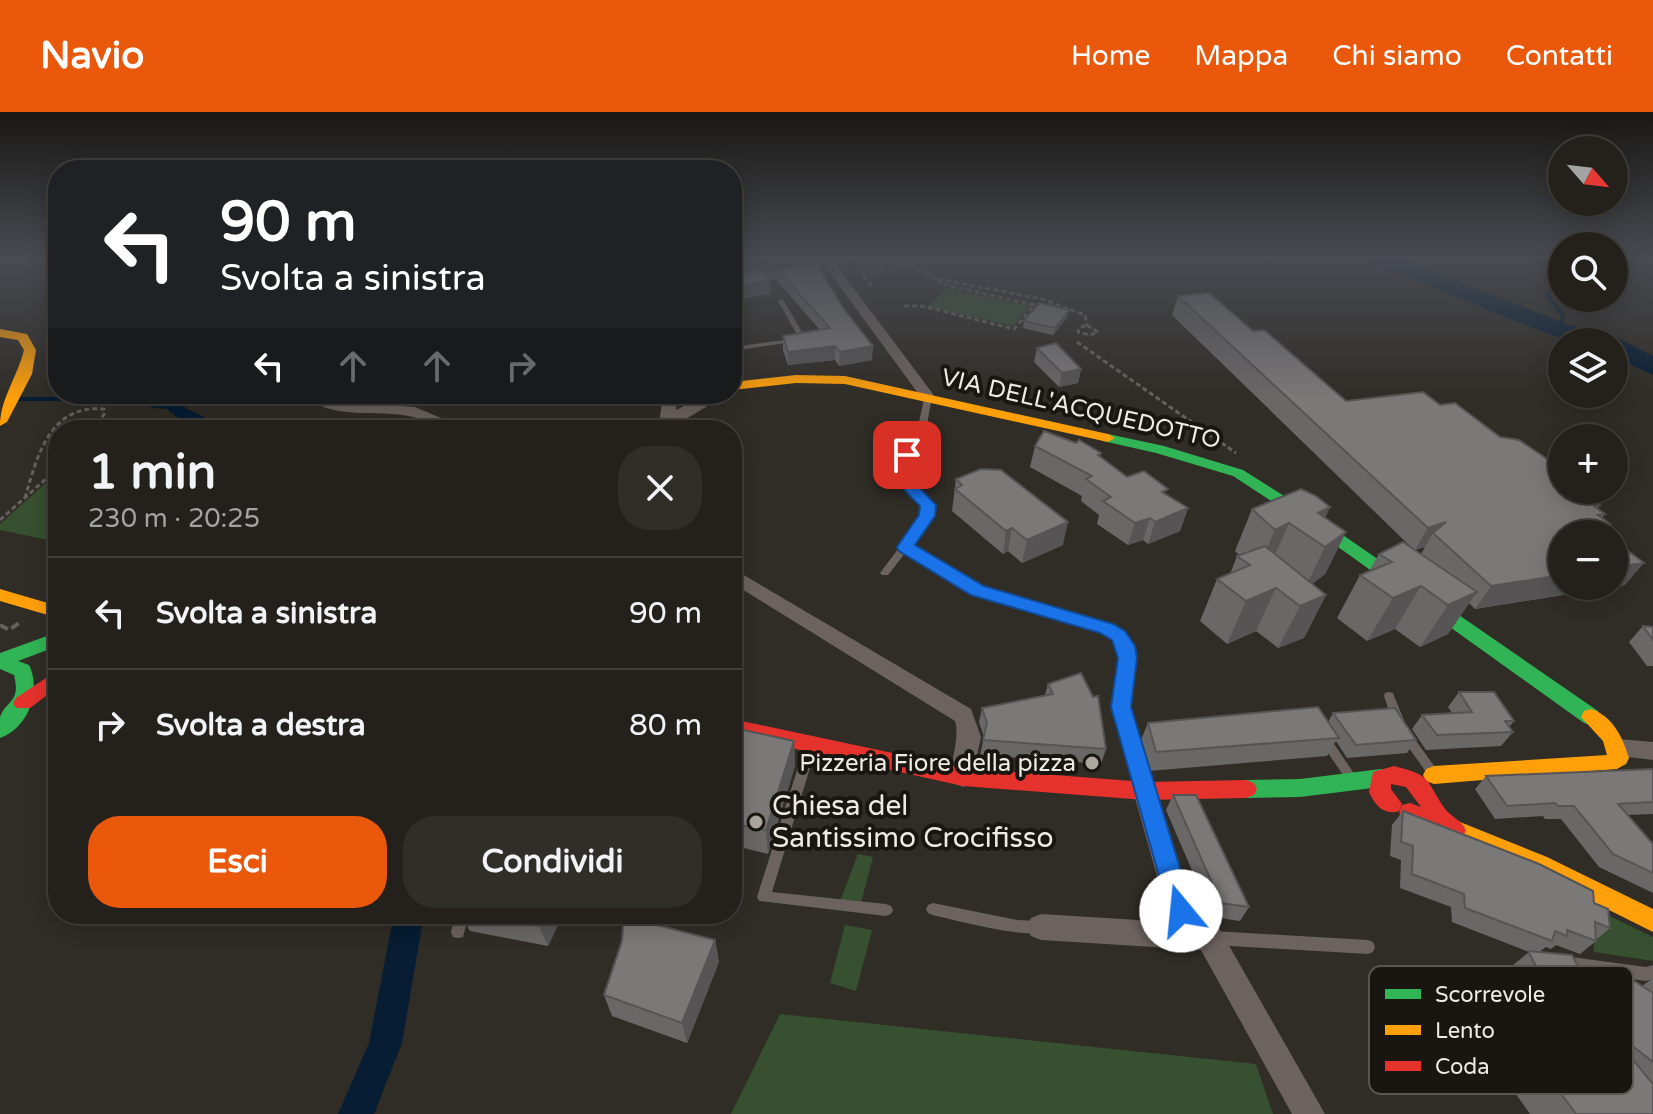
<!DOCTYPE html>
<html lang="it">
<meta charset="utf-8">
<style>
:root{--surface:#24211c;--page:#302e29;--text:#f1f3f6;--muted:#a3a3a3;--line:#413e3b;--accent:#ea580c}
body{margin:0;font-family:"Varela Round",sans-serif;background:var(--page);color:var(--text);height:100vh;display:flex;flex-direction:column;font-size:30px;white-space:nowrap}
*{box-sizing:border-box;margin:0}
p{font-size:26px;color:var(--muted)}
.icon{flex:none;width:44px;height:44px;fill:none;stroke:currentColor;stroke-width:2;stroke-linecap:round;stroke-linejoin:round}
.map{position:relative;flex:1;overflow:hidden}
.details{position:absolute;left:48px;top:308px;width:694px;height:504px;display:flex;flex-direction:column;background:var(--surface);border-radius:32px;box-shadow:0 4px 20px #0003,0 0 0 2px var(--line)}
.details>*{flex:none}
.guide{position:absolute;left:48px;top:48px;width:694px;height:244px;border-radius:32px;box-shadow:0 4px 20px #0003,0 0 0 2px var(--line);background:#202124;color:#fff;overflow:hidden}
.needle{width:52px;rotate:118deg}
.fabs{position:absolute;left:1548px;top:24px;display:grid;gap:16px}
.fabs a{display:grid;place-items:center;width:80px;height:80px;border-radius:50%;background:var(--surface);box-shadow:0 4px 20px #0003,0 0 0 2px var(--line);font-size:40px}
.pin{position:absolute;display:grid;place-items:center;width:68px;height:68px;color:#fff;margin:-34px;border-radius:16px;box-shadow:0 4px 12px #0006}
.me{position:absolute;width:88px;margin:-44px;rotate:343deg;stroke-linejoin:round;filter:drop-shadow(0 0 6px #0008)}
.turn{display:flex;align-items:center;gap:28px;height:168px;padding:0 40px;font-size:36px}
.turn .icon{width:104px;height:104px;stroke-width:2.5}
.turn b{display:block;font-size:56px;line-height:68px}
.lanes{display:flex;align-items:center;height:76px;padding:0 40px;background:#0003;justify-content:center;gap:40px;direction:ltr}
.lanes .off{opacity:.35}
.round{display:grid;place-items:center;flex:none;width:84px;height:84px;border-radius:32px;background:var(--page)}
.summary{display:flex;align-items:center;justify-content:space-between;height:136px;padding:0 40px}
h1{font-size:48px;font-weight:700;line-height:60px}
.cta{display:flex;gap:16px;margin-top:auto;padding:16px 40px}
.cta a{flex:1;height:92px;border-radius:32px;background:var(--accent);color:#fff;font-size:32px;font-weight:700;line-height:92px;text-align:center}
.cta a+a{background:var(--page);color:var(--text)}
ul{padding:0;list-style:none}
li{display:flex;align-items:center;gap:24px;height:112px;padding:0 40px;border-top:2px solid var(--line)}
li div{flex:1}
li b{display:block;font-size:30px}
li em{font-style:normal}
header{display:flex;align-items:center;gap:48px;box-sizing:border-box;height:112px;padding:0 40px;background:var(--accent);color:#fff}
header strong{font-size:38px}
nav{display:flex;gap:44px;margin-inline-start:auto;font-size:28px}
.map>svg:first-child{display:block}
.green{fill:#365030}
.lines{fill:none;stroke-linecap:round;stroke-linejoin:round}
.stream-far1{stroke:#061d33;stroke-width:4}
.stream{stroke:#061d33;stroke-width:5}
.canal{fill:#061d33;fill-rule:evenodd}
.river{fill:#061d33;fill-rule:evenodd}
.path-far1{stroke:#67615d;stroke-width:3;stroke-dasharray:5 3;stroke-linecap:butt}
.path{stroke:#67615d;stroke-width:4;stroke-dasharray:9 4;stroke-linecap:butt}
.lane{fill:#6c625f;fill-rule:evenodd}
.street{fill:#6c625f;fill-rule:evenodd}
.fast{fill:#30b455;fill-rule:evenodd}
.slow{fill:#ff9f0a;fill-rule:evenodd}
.jam{fill:#e5322d;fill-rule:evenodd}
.wall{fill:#6a6767;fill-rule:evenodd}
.shaded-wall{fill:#565454}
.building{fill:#7b7878;stroke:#565454;stroke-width:2}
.route{fill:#1a73e8;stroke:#114b97;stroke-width:2}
.poi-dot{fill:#aca8a0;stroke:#191611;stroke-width:3}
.labels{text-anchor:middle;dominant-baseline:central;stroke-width:8;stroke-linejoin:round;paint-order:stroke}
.street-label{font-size:24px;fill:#efeae2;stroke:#191611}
.poi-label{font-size:24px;fill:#efeae2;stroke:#191611;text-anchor:end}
.near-poi-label{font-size:28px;fill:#efeae2;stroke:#191611;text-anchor:start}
.key{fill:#191611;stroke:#595650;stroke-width:2}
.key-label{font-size:22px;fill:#efeae2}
</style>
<header>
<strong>Navio</strong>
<nav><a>Home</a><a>Mappa</a><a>Chi siamo</a><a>Contatti</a></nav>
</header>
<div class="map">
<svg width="1653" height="1002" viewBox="0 0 1653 1002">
<rect width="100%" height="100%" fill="#302c26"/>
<g class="green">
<polygon points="946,176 1030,194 1013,214 928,195"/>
<polygon points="58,360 58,430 0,418 0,412"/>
<polygon points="858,742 873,745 861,791 840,789"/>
<polygon points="1577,788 1653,825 1653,849 1594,840 1592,811"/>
<polygon points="845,813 872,818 856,879 830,871"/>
<polygon points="780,902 1256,952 1273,1002 731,1002"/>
</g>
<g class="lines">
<g class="stream-far1">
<polyline points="1560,218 1563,204 1547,182 1562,168"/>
<polyline points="137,282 151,285 152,291"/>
<polyline points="20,287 73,287 123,282"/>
</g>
<polyline class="stream" points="152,289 153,293 173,295"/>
<g class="canal">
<path d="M156,282h16l15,15 46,21c-30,0 -62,-7 -77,-36z"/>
<polygon points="394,802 424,802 402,931 374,1002 338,1002 369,931"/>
</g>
<polygon class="river" points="1367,146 1399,146 1569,213 1614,224 1653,244 1653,263 1614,245 1614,230 1575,230 1551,223 1370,151"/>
<g class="path-far1">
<polyline points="854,146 913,155 933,166 1042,187 1085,203 1087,213"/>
<polyline points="879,158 887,160"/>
<polyline points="872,174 862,161 876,160 884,153"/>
<polyline points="904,194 922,194 1014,217 1034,193 950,174 940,171 938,167"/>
<polygon points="1087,213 1098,220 1090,223 1078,220 1079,216"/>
<polyline points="1077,230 1236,341"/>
<path d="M25,386c12,-42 25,-94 79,-89l1,4 -13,17"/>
<polyline points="0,408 58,356"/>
</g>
<polyline class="path" points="0,513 9,518 22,509"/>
<g class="lane">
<polygon points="781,187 784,189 806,227 805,228 732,239 732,235 799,226 778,189"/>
<path d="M925,283h6l1,2 -6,33 -18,41 4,11 20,23 -1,11 -21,30 70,43 112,30 31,13 10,26 -6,49 24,82 -2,4 -4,1 -4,-1 -2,-4 -24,-82 8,-49 -8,-21 -30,-12 -111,-32 -68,-41 -18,23h-6l-2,-2 43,-57 1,-10c-10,-10 -23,-21 -25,-35l17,-36z"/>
<polygon points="1389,580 1393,581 1394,584 1404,608 1402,611 1398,612 1394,611 1392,608 1384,584 1385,581"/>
<polygon points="1405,618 1409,619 1437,658 1439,661 1437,664 1433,666 1429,664 1401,625 1399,622 1401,619"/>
<polygon points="1324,621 1328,623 1355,663 1357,666 1355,669 1351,671 1347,669 1320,629 1318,626 1320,623"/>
<polygon points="811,628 815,630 817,633 772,780 886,792 891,794 893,798 891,802 886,804 759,789 757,785 805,633 807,630"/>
<path d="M933,791l84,17 22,1 5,1 2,5 -2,5c-23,6 -85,-11 -111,-17l-5,-2 -2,-4 2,-4z"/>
<polygon points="455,802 469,802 463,825 458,826 453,825 451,820"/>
<polygon points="1214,819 1368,828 1373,830 1375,835 1373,840 1368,842 1214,833 1209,831 1207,826 1209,821"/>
<polygon points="1564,844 1646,855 1653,853 1653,867 1646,869 1564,858 1559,856 1557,851 1559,846"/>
</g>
<g class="street">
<polygon points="819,146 831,146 933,282 933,288 923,288"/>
<polygon points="805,155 809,156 809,162 732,173 732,165"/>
<path d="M303,282h19l16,8 77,5 54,23c-24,0 -34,-8 -56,-13 -36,-9 -81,5 -110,-23z"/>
<polygon points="663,282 677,282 676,298 707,282 728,282 667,318 652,318 660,305"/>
<path d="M732,456l239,141 10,28 -10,47 -8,3 -8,-3c-9,-18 6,-42 0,-63l-223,-138z"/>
<polygon points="1619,627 1653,630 1653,648 1611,643 1607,636 1611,629"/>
<polygon points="1145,669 1154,672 1157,679 1198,811 1219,816 1325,1002 1292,1002 1201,838 1041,828 1031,824 1027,815 1031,806 1041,802 1170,810 1133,679 1136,672"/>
</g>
<g class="fast">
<polygon points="1108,322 1164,334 1243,358 1311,401 1598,599 1601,605 1598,611 1591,613 1584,611 1299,407 1233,364 1156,341 1103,329 1101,326"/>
<path d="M58,520v14l-40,15 11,4c13,25 -1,64 -29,73 0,-5 0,-16 0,-21 7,-18 21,-14 14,-42l-14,-6v-16z"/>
<polygon points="1381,657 1389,660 1392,666 1389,672 1381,675 1300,685 1246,686 1238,683 1235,677 1238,671 1246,668 1300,667"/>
</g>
<g class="slow">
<path d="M0,217l27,5 9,16 -4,24 -25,48 -7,4c0,-27 17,-48 24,-76l-6,-10 -18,-3z"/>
<polygon points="796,263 845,264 1108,322 1115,326 1108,330 845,272 796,271 732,278 732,270"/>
<polygon points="0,477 58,494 58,506 0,489"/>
<path d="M1591,597c22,7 32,29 38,49l-3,6 -9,5 -183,15 -8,-3 -3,-6 3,-6 8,-3 173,-11 -4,-14 -22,-24 3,-6z"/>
<polygon points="1455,708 1547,745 1653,797 1653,820 1531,759 1447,725 1444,718 1447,711"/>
</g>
<g class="jam">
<polygon points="58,558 58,575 30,596 16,596 13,591 16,586"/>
<polygon points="732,607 963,656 1145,670 1246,668 1254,671 1257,677 1254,683 1246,686 1145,688 963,674 732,623"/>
<path d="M1394,654c37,10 30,10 49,40 6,10 18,13 23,24l-3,7 -8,3 -53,-21 -3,-7 3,-7 8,-2 11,4 -15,-20 -15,-3v5l11,15 -3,7c-15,5 -24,-6 -30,-19l4,-20z"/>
</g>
</g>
<g class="wall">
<polygon points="777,157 872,248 839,254 835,248 788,253 783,238 783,224 820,218 778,170"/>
<path d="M1178,184l75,35 93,70 94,4 60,32 100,68 -2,3 7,6 -3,4 2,14 21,53 -150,24 -6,-6 -21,31 -28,13 -25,-18 -28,12 -30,-23 23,-43 9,-4 10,-17 34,-5 -241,-234zM1425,435l-4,7 -6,-4 7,-2z"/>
<polygon points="1067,205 1053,223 1023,216 1024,209"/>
<polygon points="1037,236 1081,257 1078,271 1059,275 1034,250"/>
<polygon points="1035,334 1101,341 1100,345 1127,365 1166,382 1188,396 1180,419 1148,432 1143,428 1128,433 1097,412 1099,403 1081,389 1082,384 1030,355"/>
<polygon points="956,367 1063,433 1022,451 1008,439 1003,442 952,399"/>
<polygon points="1330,395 1325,406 1346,420 1325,462 1312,472 1326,483 1304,526 1278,536 1256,519 1227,532 1200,509 1217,467 1230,462 1237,444 1239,443 1235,439 1252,397"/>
<polygon points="1643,514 1653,515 1653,554 1647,554 1629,530"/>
<polygon points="1048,572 1106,637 1101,652 980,643 984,625 979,610 982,596 1045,583"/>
<polygon points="1459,580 1514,609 1509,615 1513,620 1501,634 1426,638 1412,617 1422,603 1452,601 1448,595"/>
<polygon points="1333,601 1416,628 1407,641 1347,646 1336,629 1327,644 1149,659 1140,630 1148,611 1328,610"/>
<polygon points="732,620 794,629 795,654 768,742 744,736 732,747"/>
<polygon points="1653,657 1653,702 1628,703 1653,732 1653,781 1599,755 1561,707 1545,707 1543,704 1495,707 1475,677 1486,664"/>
<polygon points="1173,683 1249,795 1240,809 1212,805 1166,698"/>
<polygon points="1403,699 1594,791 1610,816 1596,828 1596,829 1580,842 1556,833 1551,837 1546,835 1539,840 1588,875 1591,871 1612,855 1642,874 1653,866 1653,1002 1530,1002 1503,964 1533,943 1541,941 1501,863 1529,840 1452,810 1451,795 1400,776 1401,748 1390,744 1392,713"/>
<polygon points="460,802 563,802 548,834 470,819"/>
<polygon points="624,802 665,802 664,815 715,828 719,850 687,931 612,904 604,883 622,829"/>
</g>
<g class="shaded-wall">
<polygon points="756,146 757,159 732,163 732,150"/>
<polygon points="769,169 770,182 732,189 732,175"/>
<polygon points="1069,198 1067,205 1053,223 1055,216"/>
<polygon points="835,234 835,248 788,253 788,240"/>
<polygon points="873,234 872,248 839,254 840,240"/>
<polygon points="1081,257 1078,271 1059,275 1062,261"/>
<polygon points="1330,395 1315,428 1318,401"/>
<polygon points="1188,396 1180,419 1148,432 1155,410"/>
<polygon points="1150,406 1143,428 1128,433 1135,411"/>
<polygon points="1068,410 1063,433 1022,451 1027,428"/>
<polygon points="1446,410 1433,421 1425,435 1415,438 1428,416"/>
<polygon points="1289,411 1270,454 1256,460 1275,418"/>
<polygon points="1610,412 1602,422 1596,414"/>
<polygon points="1012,416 1008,439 1003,442 1006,419"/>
<polygon points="1346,420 1325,462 1304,478 1325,435"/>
<polygon points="1644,451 1625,473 1475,497 1491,474 1562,463 1562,474 1614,474 1614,455"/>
<polygon points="1421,474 1395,517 1367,529 1393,486"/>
<polygon points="1276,476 1256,519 1227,532 1246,489"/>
<polygon points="1477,480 1448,522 1420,535 1448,493"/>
<polygon points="1326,483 1304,526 1278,536 1300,494"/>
<polygon points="794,629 795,654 768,742 766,718"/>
<polygon points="741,713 744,736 732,747 732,720"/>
<polygon points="545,802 563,802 548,834 539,814"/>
<polygon points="658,802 665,802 663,835 657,813"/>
<polygon points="715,828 719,850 687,931 682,911"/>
</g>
<g class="building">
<polygon points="732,146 755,146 732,150"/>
<polygon points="817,152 843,196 873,234 840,240 835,234 788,240 783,224 830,216 777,157"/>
<polygon points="763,159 769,169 732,175 732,162"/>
<polygon points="1209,181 1253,219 1264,218 1346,289 1423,280 1440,293 1455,291 1500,325 1519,328 1562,357 1562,378 1585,378 1600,393 1594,394 1605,402 1598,403 1610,412 1596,414 1607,422 1562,422 1562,463 1491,474 1433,421 1446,410 1428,416 1178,184"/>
<polygon points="1039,191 1069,198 1055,216 1024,209"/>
<polygon points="1056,231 1081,257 1062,261 1037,236"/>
<polygon points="1044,319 1076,331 1079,328 1101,341 1098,343 1127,365 1144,359 1168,377 1162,380 1188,396 1155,410 1150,406 1135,411 1103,389 1111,385 1086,367 1092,364 1035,334"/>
<polygon points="981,357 1001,358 1068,410 1027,428 1012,416 1006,419 955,377 962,373 956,367"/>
<polygon points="1301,377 1316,384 1330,395 1318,401 1346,420 1325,435 1289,411 1275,418 1252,397"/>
<polygon points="1614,428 1644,451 1614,455"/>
<polygon points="1403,430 1477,480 1448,493 1421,474 1393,486 1360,463 1392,450 1379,442"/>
<polygon points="1265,434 1326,483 1300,494 1276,476 1246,489 1217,467 1250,453 1237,444"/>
<polygon points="1643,514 1653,515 1653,528"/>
<polygon points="1081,561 1093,585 1098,584 1106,637 983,628 987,611 982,596 1053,582 1048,572"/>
<polygon points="1459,580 1494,580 1514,609 1505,609 1513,620 1437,623 1422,603 1472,600"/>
<polygon points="1318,595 1339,626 1156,640 1148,611"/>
<polygon points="1395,596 1416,628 1356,633 1333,601"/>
<polygon points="734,616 794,629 766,718 741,713 732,720 732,620"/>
<polygon points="1653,657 1653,690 1618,692 1653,732 1653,761 1613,742 1574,694 1558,694 1555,691 1507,694 1486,664"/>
<polygon points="1173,683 1196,683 1249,795 1221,791"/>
<polygon points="1403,699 1539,752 1593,779 1594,791 1608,797 1610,816 1595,810 1596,829 1567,818 1567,824 1555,819 1552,829 1465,796 1464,782 1412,762 1413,734 1401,730"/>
<polygon points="477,802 545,802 539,814"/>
<polygon points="624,802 658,802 657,813 715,828 682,911 604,883 622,829"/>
<polygon points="1528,839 1572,843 1594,885 1587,892 1653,972 1653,1002 1576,1002 1533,943 1578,932"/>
<polygon points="1612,855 1653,881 1653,950 1603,911 1587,893 1594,885 1593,884"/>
</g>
<linearGradient id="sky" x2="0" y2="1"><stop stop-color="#1a1815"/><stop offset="0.51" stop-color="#484b52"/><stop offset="1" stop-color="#484b52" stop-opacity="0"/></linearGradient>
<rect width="1653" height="287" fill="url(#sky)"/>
<path class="route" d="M907,339l8,4 -3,25 24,25 -1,11 -20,29 69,41 129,38 12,7 10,15 2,12 -6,49 62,204 -3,8 -9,4 -9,-4 -3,-8 -58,-204 7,-49 -6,-18 -12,-7 -129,-38 -72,-44 -2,-4 22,-32 1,-9c-19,-20 -28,-23 -20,-51z"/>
<g class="poi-dot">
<circle cx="1092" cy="651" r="8"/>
<circle cx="756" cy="710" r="8"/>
</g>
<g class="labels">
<g class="street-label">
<text transform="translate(1081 297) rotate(13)">VIA DELL'ACQUEDOTTO</text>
</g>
<g class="poi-label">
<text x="1076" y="651">Pizzeria Fiore della pizza</text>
</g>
<g class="near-poi-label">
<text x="772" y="694">Chiesa del<tspan x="772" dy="32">Santissimo Crocifisso</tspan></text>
</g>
</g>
<rect x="1369" y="854" width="264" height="128" rx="12" class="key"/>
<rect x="1385" y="877" width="36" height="10" fill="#30b455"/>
<rect x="1385" y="913" width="36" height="10" fill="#ff9f0a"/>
<rect x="1385" y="949" width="36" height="10" fill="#e5322d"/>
<g class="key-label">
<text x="1435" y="890">Scorrevole</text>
<text x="1435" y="926">Lento</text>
<text x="1435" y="962">Coda</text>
</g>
</svg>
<div class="fabs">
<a><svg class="needle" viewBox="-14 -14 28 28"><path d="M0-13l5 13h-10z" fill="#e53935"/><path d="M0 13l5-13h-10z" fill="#a3a3a3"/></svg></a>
<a><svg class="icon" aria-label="search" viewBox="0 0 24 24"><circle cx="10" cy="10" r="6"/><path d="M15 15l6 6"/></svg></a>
<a><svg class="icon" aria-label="layers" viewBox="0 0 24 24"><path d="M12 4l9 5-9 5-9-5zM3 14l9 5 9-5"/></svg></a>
<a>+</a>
<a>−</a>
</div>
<div class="pin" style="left:907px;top:343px;background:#d93025"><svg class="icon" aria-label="arrive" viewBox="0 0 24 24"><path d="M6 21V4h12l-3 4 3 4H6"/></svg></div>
<svg class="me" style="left:1181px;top:799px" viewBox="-20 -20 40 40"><circle r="19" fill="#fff"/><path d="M0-13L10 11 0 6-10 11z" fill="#1a73e8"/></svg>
<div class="guide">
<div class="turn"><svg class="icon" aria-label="left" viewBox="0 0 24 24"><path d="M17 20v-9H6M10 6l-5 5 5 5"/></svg><div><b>90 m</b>Svolta a sinistra</div></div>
<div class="lanes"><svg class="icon" aria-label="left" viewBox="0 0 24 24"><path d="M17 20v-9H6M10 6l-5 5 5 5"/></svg><svg class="icon off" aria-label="ahead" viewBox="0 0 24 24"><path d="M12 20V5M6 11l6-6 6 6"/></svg><svg class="icon off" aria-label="ahead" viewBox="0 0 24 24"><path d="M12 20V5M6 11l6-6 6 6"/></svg><svg class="icon off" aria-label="right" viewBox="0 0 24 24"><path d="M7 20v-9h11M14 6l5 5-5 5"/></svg></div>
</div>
<section class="details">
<div class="summary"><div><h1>1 min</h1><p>230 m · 20:25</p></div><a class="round"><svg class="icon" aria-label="close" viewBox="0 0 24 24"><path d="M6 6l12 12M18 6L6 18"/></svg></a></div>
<ul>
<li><svg class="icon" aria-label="left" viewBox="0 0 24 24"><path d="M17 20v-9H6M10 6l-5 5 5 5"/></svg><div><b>Svolta a sinistra</b></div><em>90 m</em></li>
<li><svg class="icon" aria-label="right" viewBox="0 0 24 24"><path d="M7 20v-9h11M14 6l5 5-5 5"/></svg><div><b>Svolta a destra</b></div><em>80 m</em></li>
</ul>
<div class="cta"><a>Esci</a><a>Condividi</a></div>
</section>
</div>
